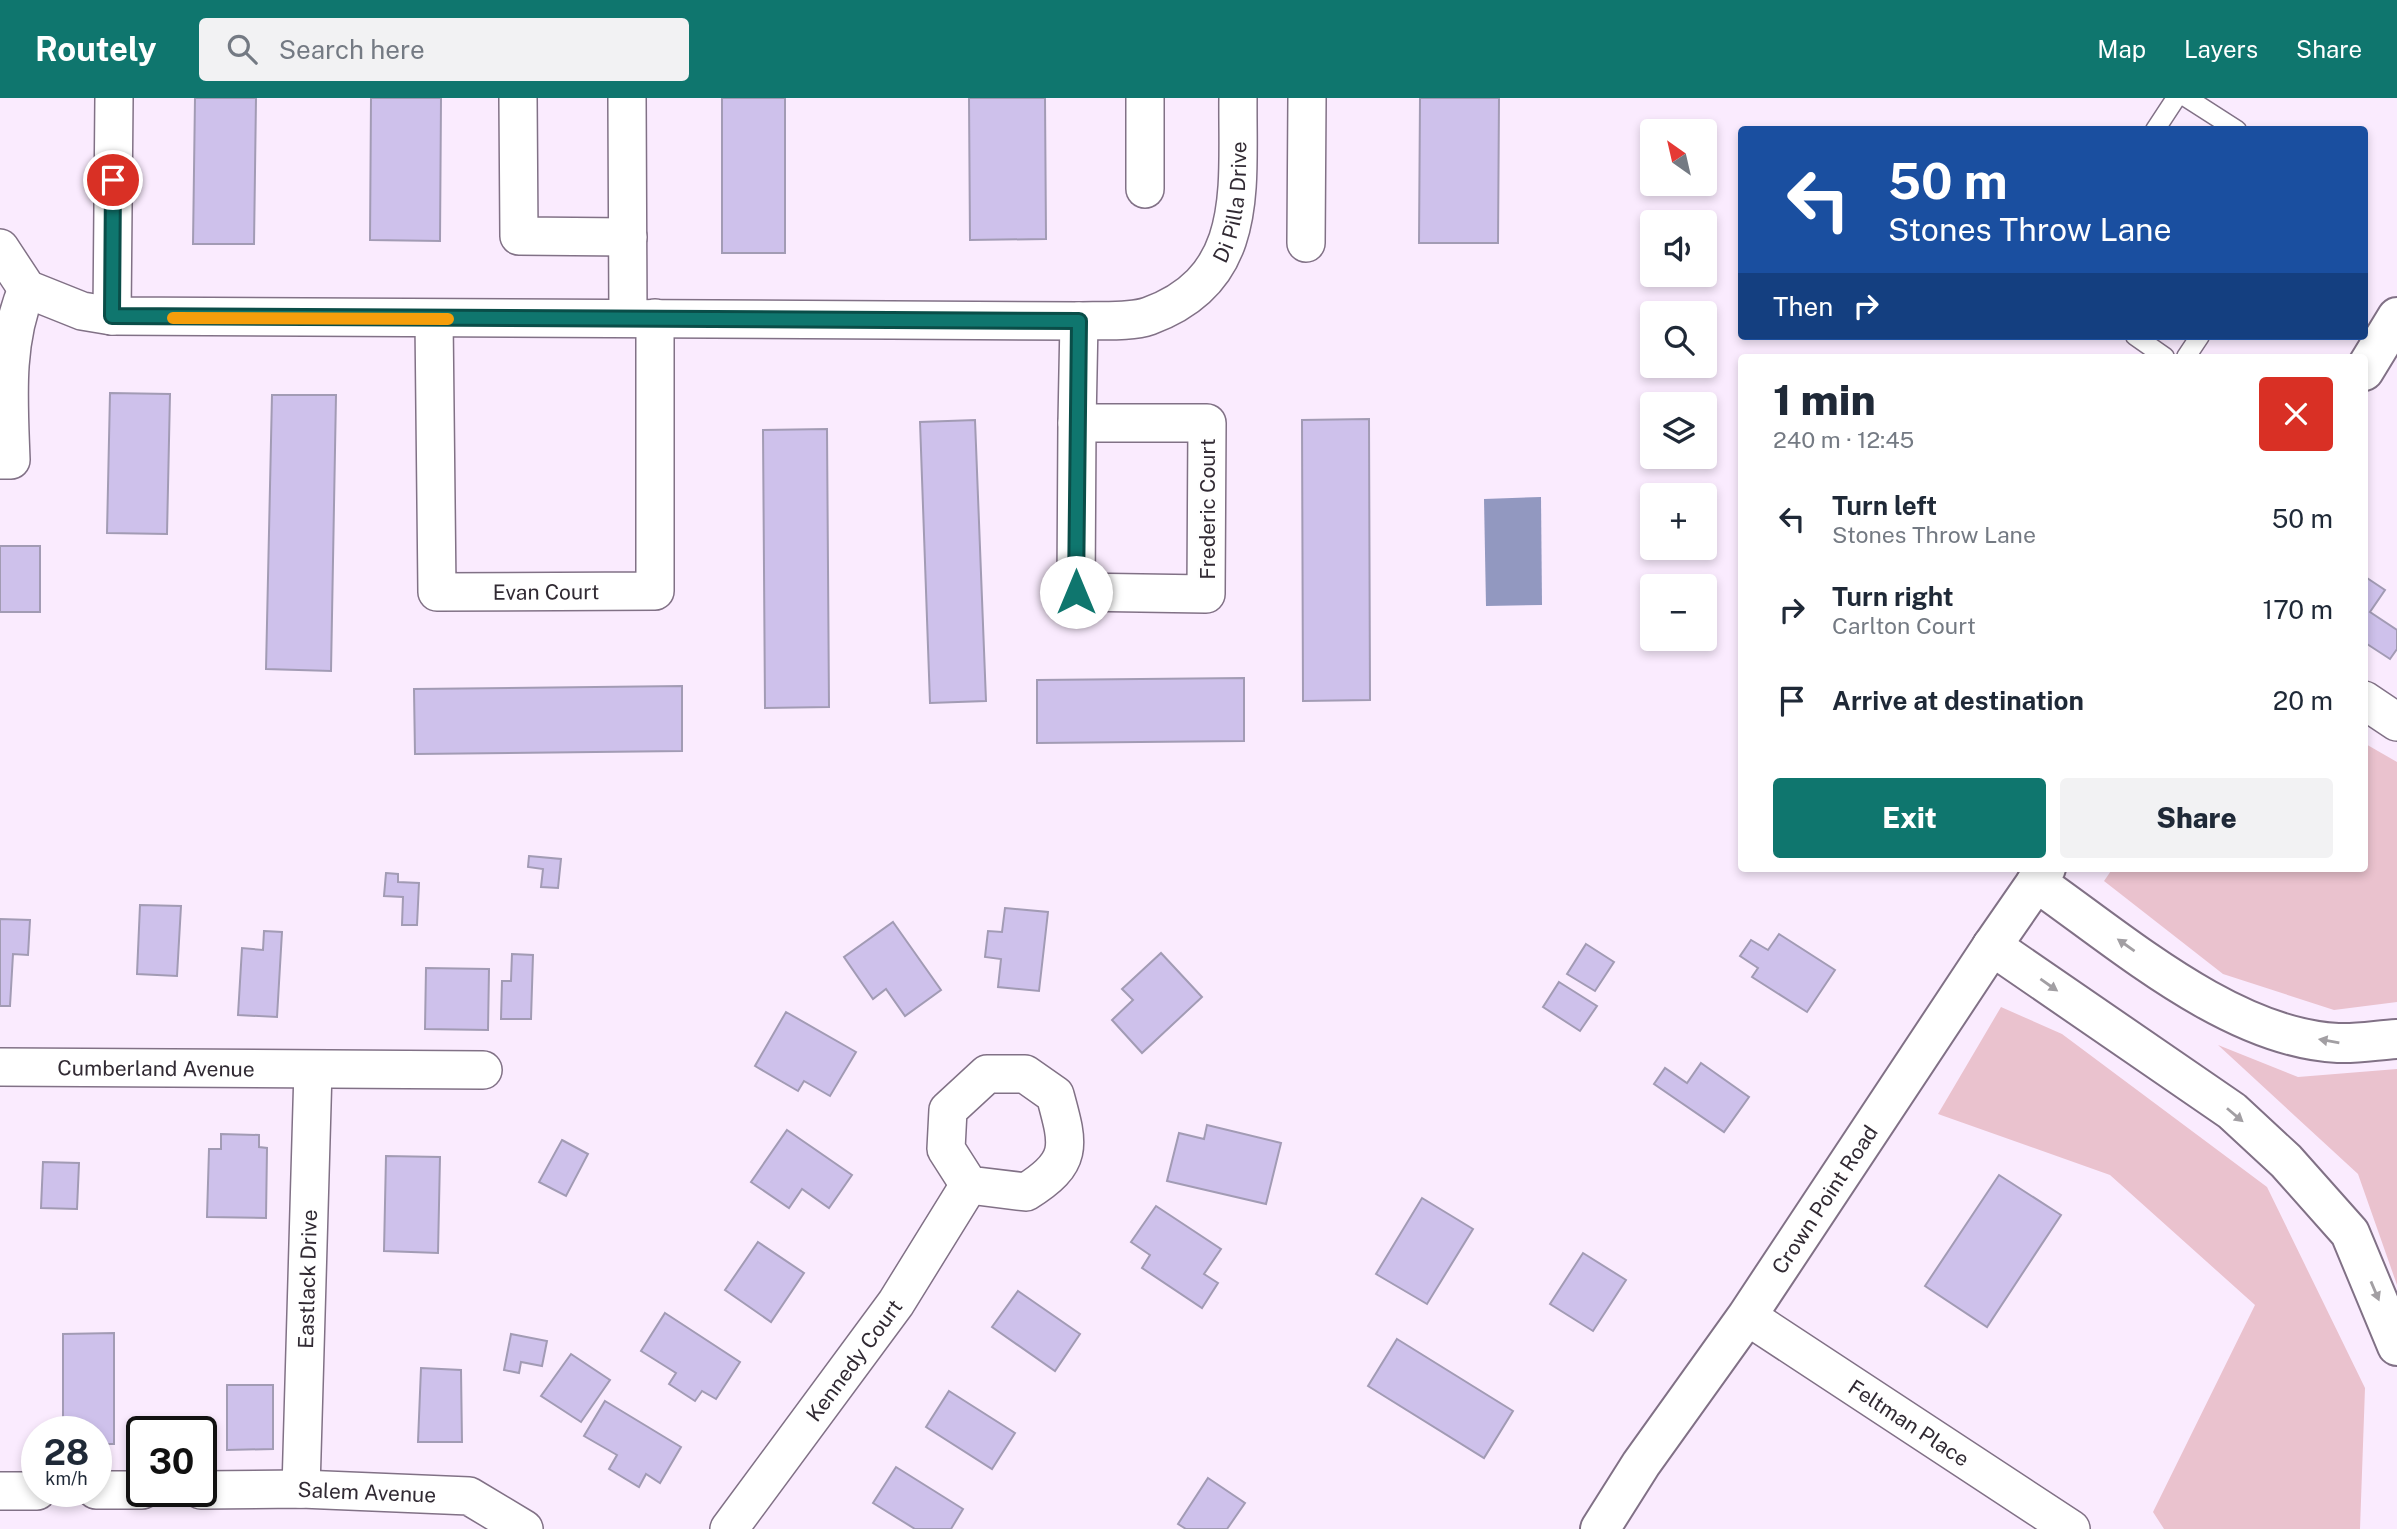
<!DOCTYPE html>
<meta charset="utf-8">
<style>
:root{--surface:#fff;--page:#f2f2f3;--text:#1f2937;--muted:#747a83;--accent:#0f766e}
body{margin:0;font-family:"Public Sans",sans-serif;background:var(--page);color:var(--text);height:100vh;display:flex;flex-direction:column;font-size:26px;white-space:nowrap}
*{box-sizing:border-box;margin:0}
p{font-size:23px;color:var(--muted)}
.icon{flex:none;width:38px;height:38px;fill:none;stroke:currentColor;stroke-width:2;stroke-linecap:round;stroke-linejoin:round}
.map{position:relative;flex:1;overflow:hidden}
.drawer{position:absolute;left:1738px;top:256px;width:630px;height:518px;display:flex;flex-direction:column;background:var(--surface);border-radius:7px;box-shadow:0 4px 10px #0003}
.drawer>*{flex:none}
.banner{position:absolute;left:1738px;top:28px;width:630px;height:214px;border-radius:7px;box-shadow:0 4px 10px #0003;background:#1a4fa0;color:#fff;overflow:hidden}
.needle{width:46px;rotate:326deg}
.fabs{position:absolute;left:1640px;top:21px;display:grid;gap:14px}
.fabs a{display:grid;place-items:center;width:77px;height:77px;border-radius:7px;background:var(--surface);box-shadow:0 4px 10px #0003;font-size:35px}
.speed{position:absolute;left:21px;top:1318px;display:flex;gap:14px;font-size:35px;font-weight:700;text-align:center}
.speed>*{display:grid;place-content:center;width:91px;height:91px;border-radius:50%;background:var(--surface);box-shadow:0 4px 10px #0003;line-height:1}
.speed small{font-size:18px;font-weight:400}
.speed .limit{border:4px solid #111;border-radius:10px;background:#fff;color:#111}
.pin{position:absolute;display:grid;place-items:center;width:60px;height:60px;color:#fff;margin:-30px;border:4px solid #fff;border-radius:50%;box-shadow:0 2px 7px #0007}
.me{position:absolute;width:77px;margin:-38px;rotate:0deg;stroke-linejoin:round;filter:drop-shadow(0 0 5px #0008)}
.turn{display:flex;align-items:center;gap:24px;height:147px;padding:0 35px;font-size:32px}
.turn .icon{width:91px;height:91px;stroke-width:2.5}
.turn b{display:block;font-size:49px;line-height:60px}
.then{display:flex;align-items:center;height:66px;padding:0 35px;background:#0003;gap:14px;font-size:26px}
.round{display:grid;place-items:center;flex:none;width:74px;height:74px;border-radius:7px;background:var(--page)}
.headline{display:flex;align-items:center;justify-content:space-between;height:119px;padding:0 35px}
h1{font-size:42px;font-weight:800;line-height:52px}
.primary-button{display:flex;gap:14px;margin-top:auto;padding:14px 35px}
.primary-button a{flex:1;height:80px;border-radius:7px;background:var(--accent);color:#fff;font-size:28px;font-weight:800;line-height:80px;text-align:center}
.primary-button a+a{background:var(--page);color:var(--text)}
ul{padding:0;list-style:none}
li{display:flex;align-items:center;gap:21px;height:91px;padding:0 35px}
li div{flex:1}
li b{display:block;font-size:26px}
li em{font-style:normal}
header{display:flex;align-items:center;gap:42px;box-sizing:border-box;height:98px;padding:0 35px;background:var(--accent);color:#fff}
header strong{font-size:33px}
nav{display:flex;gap:38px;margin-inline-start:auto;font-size:24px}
.search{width:490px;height:63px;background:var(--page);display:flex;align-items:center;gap:18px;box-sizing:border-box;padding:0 24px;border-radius:7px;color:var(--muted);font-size:26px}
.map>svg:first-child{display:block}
.green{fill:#eac2ce}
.water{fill:#9298c0}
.building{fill:#cec1eb;stroke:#a29bb4;stroke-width:2}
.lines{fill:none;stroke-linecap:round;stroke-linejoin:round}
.lane-casing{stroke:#817186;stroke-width:21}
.street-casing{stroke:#817186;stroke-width:40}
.secondary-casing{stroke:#817186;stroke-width:42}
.primary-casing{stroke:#817186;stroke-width:42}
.highway-casing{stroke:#817186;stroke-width:42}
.lane{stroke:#fff;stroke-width:18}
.street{stroke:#fff;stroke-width:37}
.secondary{stroke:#fff;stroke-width:38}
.primary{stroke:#fff;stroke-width:38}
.highway{stroke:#fff;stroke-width:38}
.oneway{fill:#a29fa3}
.route-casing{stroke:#0a4d48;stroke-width:18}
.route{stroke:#0f766e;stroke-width:12}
.slow{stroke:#f59e0b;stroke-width:12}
.labels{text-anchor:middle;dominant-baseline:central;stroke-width:5;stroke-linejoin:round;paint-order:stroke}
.street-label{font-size:21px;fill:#312a33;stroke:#fefefe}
</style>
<header>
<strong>Routely</strong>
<div class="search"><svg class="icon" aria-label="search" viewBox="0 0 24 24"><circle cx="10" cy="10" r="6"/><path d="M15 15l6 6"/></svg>Search here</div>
<nav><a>Map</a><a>Layers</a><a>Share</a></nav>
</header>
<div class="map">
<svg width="2397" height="1431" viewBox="0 0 2397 1431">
<rect width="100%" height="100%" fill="#faebfe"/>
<g class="green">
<polygon points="2364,645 2397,664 2397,904 2334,912 2223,876 2104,783 2113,770 2364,770"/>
<polygon points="2001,909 2062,936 2267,1089 2365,1290 2360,1431 2164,1431 2153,1414 2255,1207 2110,1077 1938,1016"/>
<polygon points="2218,947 2298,979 2397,971 2397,1187 2358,1076"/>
</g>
<polygon class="water" points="1541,399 1542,507 1486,508 1484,401"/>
<g class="building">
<polygon points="195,0 256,0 254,146 193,146"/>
<polygon points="371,0 441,0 440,143 370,142"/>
<rect x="722" y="0" width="63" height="155"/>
<polygon points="969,0 1045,0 1046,141 970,142"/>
<polygon points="1420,0 1499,0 1498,145 1419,145"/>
<polygon points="110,295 170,296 167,436 107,435"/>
<polygon points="272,297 336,297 331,573 266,571"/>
<polygon points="1369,321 1370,602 1303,603 1302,322"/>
<polygon points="975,322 986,603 930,605 920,324"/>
<polygon points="827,331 829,609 765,610 763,332"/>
<rect x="0" y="448" width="40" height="66"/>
<polygon points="2364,478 2385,492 2370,514 2397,532 2397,551 2390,561 2364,544"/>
<polygon points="1244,580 1244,643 1037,645 1037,582"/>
<polygon points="682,588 682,653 415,656 414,591"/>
<polygon points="529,758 561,761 558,790 541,789 543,771 528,769"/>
<polygon points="386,775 398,776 398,784 419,785 417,827 402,827 403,799 384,798"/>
<polygon points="140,807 181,808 177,878 137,876"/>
<polygon points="1005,810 1048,814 1039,893 998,889 1001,861 985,859 988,833 1002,834"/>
<polygon points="0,821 30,822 28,857 13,856 10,908 0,908"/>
<polygon points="893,824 941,892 905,918 886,891 873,901 844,859"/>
<polygon points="264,833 282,834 277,919 238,917 242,850 263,852"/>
<polygon points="1779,836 1835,872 1807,914 1752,879 1758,870 1740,858 1751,842 1768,852"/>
<polygon points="1586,846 1614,864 1595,893 1567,876"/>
<polygon points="1161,855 1202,899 1142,955 1112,922 1133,902 1122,891"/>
<polygon points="512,856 533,857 531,921 501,921 502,883 511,883"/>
<polygon points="426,870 489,871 488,932 425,931"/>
<polygon points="1559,884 1597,908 1580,933 1543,909"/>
<polygon points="786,914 856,954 830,998 804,983 798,993 755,968"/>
<polygon points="1701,965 1749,999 1724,1034 1654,986 1665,970 1687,985"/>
<polygon points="1207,1027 1281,1045 1266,1106 1167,1083 1179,1035 1204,1041"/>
<polygon points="787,1032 852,1077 829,1110 802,1091 789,1110 751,1084"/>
<polygon points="221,1036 259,1037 259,1049 267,1050 266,1120 207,1119 209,1051 221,1051"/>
<polygon points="562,1042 588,1056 566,1098 539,1084"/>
<polygon points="386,1058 440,1059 438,1155 384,1153"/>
<polygon points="43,1064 79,1065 77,1111 41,1110"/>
<polygon points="1999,1077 2061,1117 1987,1229 1925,1188"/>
<polygon points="1422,1100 1473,1131 1427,1206 1376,1176"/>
<polygon points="1156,1108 1221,1151 1204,1176 1218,1185 1202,1210 1142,1170 1150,1157 1131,1144"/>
<polygon points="758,1144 804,1175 771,1224 725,1192"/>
<polygon points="1583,1155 1626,1182 1593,1233 1550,1206"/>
<polygon points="1018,1193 1080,1236 1055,1273 992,1229"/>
<polygon points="665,1215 740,1264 716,1301 702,1293 695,1303 669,1286 676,1275 641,1253"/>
<polygon points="114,1235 114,1346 96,1346 96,1334 63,1334 63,1236"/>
<polygon points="511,1236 547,1243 542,1268 521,1264 519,1275 504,1272"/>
<polygon points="1397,1241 1513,1313 1484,1360 1368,1288"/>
<polygon points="571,1256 610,1282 581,1324 541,1298"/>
<polygon points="421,1270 461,1272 462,1344 418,1344"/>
<polygon points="227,1287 273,1287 273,1351 227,1352"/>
<polygon points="949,1293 1015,1335 992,1371 926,1329"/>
<polygon points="605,1303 681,1349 660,1385 646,1376 639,1389 609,1371 617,1357 584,1338"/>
<polygon points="896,1369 963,1411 951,1431 915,1431 873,1405"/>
<polygon points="1208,1380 1245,1405 1227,1431 1186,1431 1178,1426"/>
</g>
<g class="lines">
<defs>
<g id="lane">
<polyline points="2187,0 2237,32"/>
<polyline points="2155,32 2176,0"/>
<polyline points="2135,238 2165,259"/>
<polyline points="2186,259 2200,238"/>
</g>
<g id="street">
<polyline points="518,0 519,138 628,139"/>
<polyline points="627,0 628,220"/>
<polyline points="1145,0 1145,91"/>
<polyline points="1306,145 1307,0"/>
<path id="s1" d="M0,150l27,41 55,22 30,5 967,5c21,-1 50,2 70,-5 102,-37 88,-129 89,-218"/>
<polyline points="112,218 114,0"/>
<path id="s2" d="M434,221l3,273 218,-1v-273"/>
<polygon points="1077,325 1207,325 1206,496 1076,494"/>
<polyline points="1077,325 1079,223"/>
<path d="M0,362h11c-2,-58 -7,-117 16,-171"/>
<polyline points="2364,602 2397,624"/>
<path id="s3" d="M0,969l483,3"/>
<path d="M987,976h38l30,21c14,51 19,67 -29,97l-57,-7 -23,-36 2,-39z"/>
<path id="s4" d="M1747,1218l324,213"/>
<path id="s5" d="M301,1391l12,-419"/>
<polyline points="96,1392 142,1392"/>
<path id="s6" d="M201,1392l100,-1 168,7 55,33"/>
<polyline points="0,1393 37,1393"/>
<path id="s7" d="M729,1431l167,-226 73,-118"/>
</g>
<g id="secondary">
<path id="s8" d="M1600,1431l41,-65 106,-148 245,-370"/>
</g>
<g id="primary">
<polyline points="2364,273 2397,219"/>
<polyline points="1992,848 2046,770"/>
</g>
<g id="highway">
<path d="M2036,784c86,60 195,156 302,161 20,1 40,-3 59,-4"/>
<polyline points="1992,848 2232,1013 2286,1063 2350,1135 2397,1248"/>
</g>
</defs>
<use href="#lane" class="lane-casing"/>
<use href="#street" class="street-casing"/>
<use href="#secondary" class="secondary-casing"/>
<use href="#primary" class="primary-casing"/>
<use href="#highway" class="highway-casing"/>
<use href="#lane" class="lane"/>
<use href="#street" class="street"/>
<use href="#secondary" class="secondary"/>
<use href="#primary" class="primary"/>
<use href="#highway" class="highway"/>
</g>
<defs><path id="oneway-solid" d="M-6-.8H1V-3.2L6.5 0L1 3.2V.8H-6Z" transform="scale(1.75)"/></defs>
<g class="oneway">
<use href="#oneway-solid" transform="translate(2126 847) rotate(-145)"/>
<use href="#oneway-solid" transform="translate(2049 887) rotate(35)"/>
<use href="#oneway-solid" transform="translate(2329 943) rotate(-170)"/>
<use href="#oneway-solid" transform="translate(2235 1017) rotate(40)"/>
<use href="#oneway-solid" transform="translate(2375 1193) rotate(67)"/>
</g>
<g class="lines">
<defs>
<polyline id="route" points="113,82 112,218 1079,223 1076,494"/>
</defs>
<use href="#route" class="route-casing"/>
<use href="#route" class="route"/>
<polyline class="slow" points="173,220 448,221"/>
</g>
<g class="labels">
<g class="street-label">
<text stroke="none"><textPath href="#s1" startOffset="1328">Di Pilla Drive</textPath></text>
<text transform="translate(1207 411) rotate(-90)">Frederic Court</text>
<text stroke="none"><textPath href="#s2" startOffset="382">Evan Court</textPath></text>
<text stroke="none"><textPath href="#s3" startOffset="156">Cumberland Avenue</textPath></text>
<text stroke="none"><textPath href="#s8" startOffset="399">Crown Point Road</textPath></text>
<text stroke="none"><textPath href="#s5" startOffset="210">Eastlack Drive</textPath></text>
<text stroke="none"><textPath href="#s7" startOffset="210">Kennedy Court</textPath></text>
<text stroke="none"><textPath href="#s4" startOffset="194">Feltman Place</textPath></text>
<text stroke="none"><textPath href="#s6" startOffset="166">Salem Avenue</textPath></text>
</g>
</g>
</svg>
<div class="fabs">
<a><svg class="needle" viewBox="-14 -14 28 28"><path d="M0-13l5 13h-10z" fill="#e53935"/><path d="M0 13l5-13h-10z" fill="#747a83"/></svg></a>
<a><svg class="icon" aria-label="sound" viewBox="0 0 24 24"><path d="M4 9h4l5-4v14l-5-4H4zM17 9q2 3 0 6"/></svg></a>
<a><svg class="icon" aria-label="search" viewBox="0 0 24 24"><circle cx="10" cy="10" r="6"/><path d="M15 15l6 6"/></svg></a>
<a><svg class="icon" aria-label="layers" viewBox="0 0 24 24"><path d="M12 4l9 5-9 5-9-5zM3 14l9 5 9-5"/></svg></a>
<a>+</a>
<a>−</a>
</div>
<div class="speed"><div>28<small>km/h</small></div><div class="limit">30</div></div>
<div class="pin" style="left:113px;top:82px;background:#d93025"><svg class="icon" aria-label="arrive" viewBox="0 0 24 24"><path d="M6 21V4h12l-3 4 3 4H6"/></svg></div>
<svg class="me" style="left:1076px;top:494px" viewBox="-20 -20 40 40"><circle r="19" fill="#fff"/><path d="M0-13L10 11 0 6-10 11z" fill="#0f766e"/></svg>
<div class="banner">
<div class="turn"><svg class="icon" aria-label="left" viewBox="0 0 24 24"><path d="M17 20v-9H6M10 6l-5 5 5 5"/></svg><div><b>50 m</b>Stones Throw Lane</div></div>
<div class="then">Then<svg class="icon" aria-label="right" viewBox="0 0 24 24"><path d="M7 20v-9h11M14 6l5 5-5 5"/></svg></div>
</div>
<section class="drawer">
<div class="headline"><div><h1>1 min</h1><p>240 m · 12:45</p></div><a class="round" style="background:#d93025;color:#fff"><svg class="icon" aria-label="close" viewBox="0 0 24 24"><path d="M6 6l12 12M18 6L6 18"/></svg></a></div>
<ul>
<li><svg class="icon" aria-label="left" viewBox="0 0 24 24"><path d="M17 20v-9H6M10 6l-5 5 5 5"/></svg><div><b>Turn left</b><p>Stones Throw Lane</p></div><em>50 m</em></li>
<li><svg class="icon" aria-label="right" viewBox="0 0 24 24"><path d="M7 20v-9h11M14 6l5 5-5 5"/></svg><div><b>Turn right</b><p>Carlton Court</p></div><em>170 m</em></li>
<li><svg class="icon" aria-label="arrive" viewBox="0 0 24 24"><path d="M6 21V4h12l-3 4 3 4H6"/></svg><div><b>Arrive at destination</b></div><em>20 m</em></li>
</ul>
<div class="primary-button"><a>Exit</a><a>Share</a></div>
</section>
</div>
